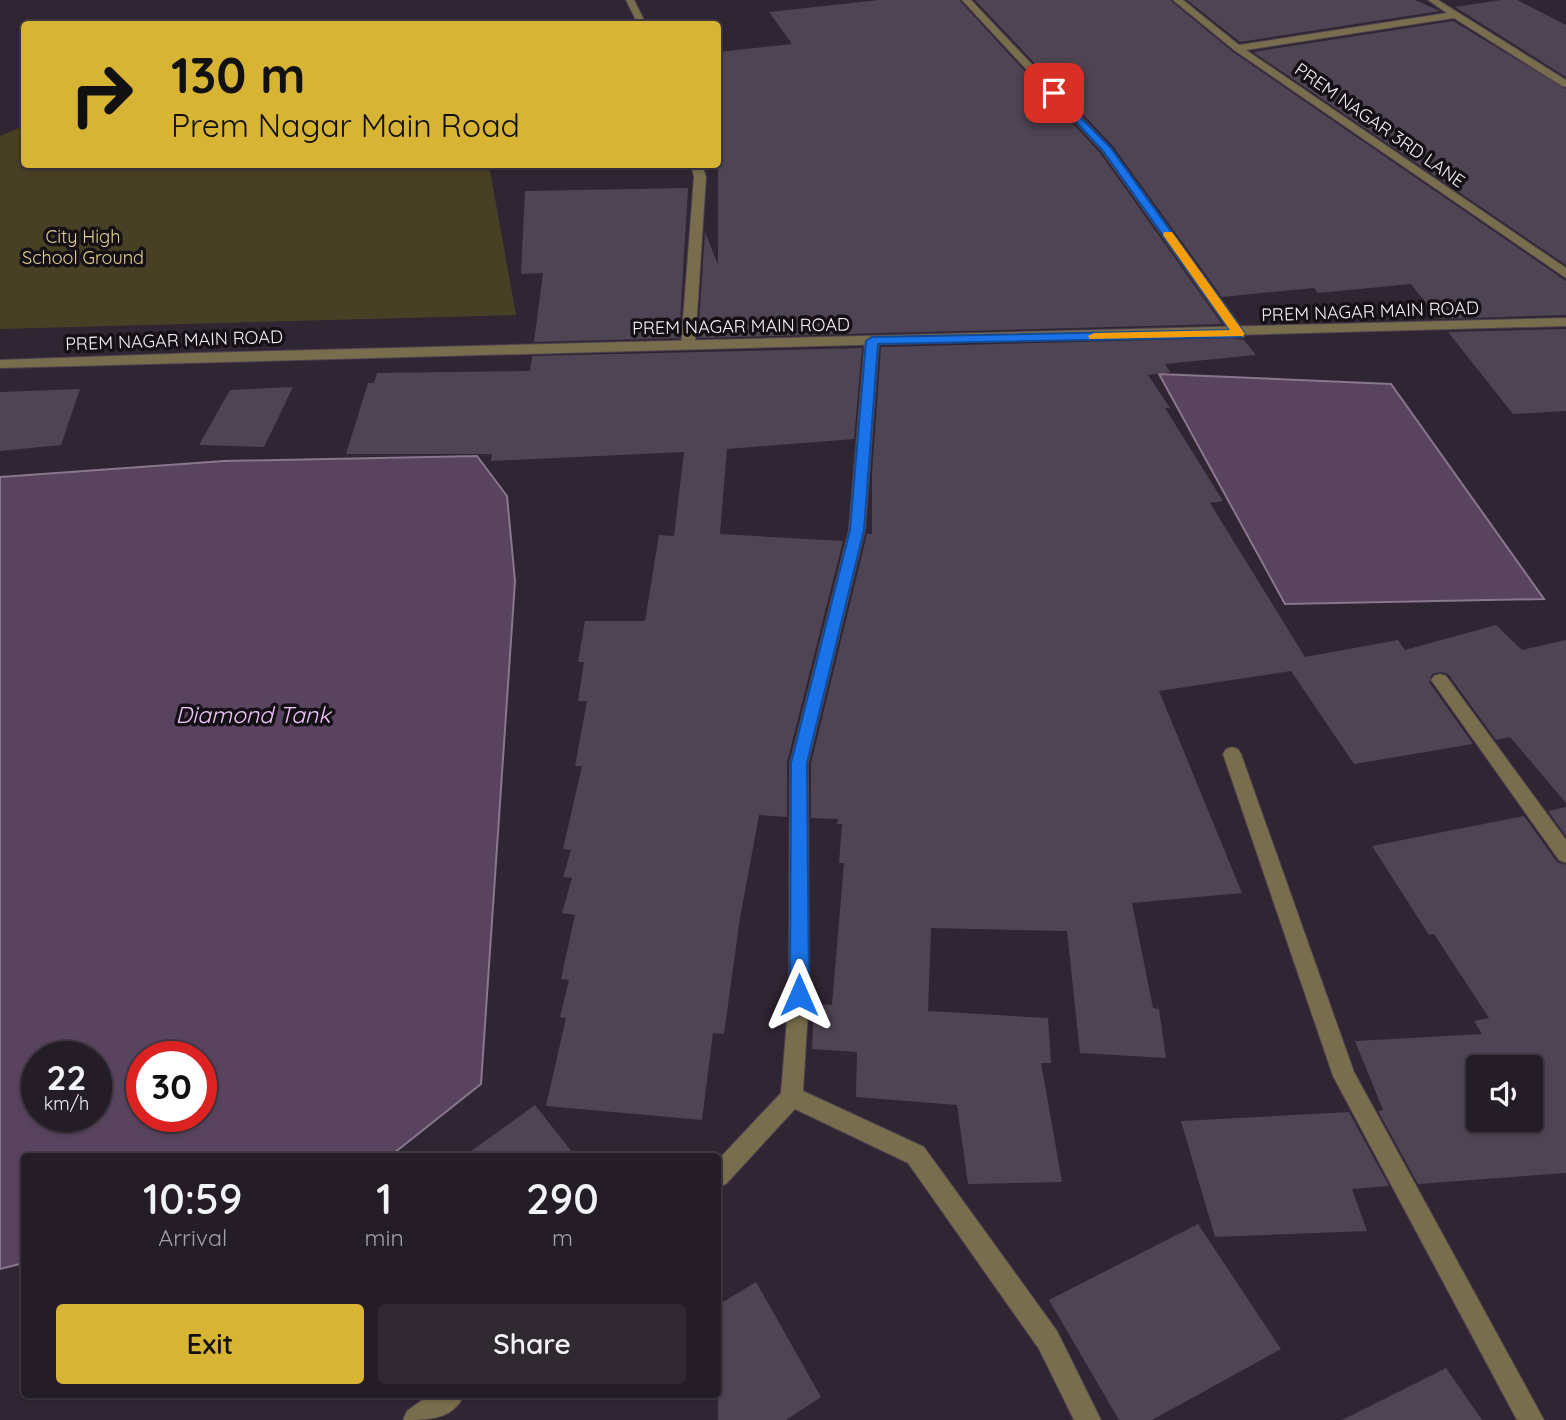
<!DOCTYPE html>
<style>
:root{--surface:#241c26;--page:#302932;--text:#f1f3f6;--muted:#a3a1a7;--line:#413a43;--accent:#d8b434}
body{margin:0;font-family:Quicksand,sans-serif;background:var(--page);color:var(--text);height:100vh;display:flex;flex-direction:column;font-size:26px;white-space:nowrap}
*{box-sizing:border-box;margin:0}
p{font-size:23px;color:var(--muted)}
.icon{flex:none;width:38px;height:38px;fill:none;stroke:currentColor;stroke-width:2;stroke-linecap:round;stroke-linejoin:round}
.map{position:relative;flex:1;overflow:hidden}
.side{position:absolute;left:21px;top:1153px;width:700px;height:245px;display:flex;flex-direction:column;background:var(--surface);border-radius:7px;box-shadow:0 2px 5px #0004,0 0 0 2px var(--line)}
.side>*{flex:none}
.top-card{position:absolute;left:21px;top:21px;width:700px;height:147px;border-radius:7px;box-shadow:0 2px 5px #0004,0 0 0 2px var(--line);background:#d8b434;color:#111;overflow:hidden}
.buttons{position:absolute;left:1466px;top:1055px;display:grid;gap:14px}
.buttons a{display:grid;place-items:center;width:77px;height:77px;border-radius:7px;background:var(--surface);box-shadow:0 2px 5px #0004,0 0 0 2px var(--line);font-size:35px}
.speed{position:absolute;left:21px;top:1041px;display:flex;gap:14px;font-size:35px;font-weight:700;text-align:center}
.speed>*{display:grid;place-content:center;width:91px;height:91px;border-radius:50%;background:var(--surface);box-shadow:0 2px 5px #0004,0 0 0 2px var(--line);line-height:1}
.speed small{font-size:18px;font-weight:400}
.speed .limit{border:10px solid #d22;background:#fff;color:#111}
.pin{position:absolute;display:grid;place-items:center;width:60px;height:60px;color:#fff;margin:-30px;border-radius:14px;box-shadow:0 4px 10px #0006}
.me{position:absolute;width:77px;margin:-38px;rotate:0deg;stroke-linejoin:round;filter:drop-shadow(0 0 5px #0008)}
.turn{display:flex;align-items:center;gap:24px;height:147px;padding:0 35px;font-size:32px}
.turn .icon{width:91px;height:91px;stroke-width:2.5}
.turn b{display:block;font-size:49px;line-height:60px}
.eta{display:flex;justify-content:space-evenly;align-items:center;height:119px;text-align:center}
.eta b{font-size:42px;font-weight:600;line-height:49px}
.cta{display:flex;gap:14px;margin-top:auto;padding:14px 35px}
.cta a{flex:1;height:80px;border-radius:7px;background:var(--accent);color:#111;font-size:28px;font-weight:600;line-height:80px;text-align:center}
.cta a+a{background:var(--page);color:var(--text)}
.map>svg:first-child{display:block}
.green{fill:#484024}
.water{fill:#59435f;stroke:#88778d;stroke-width:2;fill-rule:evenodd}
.building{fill:#4f4453;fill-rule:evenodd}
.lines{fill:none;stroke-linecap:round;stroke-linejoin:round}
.minor-casing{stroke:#4c414f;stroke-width:2}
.tertiary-casing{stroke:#4c414f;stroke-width:2}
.minor{fill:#786d4c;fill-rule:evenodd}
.tertiary{fill:#786d4c;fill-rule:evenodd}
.route{fill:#1a73e8;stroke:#114b97;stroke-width:2}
.slow{fill:#f59e0b}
.labels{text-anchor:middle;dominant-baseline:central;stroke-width:7;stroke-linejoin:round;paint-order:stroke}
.far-street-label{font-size:18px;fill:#f7f0f9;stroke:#151016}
.far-park-label{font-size:18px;fill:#e4d092;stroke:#151016}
.water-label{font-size:23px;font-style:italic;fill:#eec5f9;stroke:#151016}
</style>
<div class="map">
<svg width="1566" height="1420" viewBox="0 0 1566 1420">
<rect width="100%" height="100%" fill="#302533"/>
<polygon class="green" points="24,126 24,164 489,165 516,315 0,329 0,136"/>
<g class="water">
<polygon points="1159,374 1391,384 1544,599 1285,604"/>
<path d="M477,456l30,40 8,85 -34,503 -92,73h-365v106l-24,6v-792l224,-16zM37,1057h59v59h-59zM142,1057h59v59h-59z"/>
</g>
<g class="building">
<polygon points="879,0 959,0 1100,153 1222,324 698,338 705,232 718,265 718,52 792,44 769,12"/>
<polygon points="975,0 1170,0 1233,52 1566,281 1566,315 1438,319 1411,284 1318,293 1314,288 1222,297 1112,145"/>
<polygon points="1187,0 1415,0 1440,11 1240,42"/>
<polygon points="1501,0 1517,0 1566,25 1566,77 1455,7"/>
<polygon points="1453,21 1566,89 1566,265 1253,52"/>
<polygon points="688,188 679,338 534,342 543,273 521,274 525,191"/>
<polygon points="1566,329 1566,411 1513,414 1448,332"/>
<polygon points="1231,338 1244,340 1256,355 1165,364 1170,372 1148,375 1170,408 1165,408 1223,501 1210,503 1305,657 1398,640 1405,650 1496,625 1522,650 1566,640 1566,803 1510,737 1496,740 1448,674 1441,672 1432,674 1429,682 1473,744 1354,764 1291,671 1159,691 1242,893 1132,903 1153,1008 1159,1009 1166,1058 1080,1053 1067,931 931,928 928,1011 1048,1018 1051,1063 1041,1063 1062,1182 968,1184 957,1105 856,1097 857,1052 812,1049 814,1004 832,1005 844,863 839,863 842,824 837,824 838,819 811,818 811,763 867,534 872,534 872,474 881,347"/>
<polygon points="862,348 854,439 727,449 720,534 843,541 787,762 787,817 759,815 740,918 724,1034 713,1033 702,1120 546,1106 566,1018 560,1017 569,980 561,979 575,915 562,913 572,878 563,877 571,850 563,849 582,766 575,766 587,701 578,701 584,662 578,662 585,621 645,621 659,535 674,536 684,452 491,461 492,454 346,454 368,383 374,383 377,373 530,371 532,356"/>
<polygon points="293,387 264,447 199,445 230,390"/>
<polygon points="80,389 61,445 0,451 0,392"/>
<polygon points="1566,807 1566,836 1548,811"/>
<path d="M1524,816l33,46 9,3v308l-148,11 -40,-73 5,-1 -28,-69 127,-7 -8,-13 15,-3 -55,-84 -5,1 -57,-89zM1479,1068h52v52h-52z"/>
<polygon points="535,1105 576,1157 463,1157"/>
<polygon points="1349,1112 1389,1186 1352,1189 1367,1231 1215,1237 1181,1121"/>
<polygon points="1198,1224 1281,1349 1152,1420 1119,1420 1049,1300"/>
<polygon points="756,1282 821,1397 786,1420 718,1420 718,1305"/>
<polygon points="1446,1368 1482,1420 1342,1420"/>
</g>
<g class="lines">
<defs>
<g id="minor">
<polygon points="626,0 634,0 646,24 638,24"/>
<polygon points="962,0 971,0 1110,147 1244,331 1244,337 1234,337 1102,151"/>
<polygon points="1173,0 1183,0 1239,45 1447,13 1428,0 1438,0 1566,80 1566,87 1562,86 1454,18 1246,50 1566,268 1566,278 1234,50"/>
<polygon points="691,164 702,164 706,177 695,345 688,349 681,345 694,177"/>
<polygon points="872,337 879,341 865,530 808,763 809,994 803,1091 924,1147 1057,1331 1101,1420 1074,1420 1039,1349 908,1163 795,1109 726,1184 718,1187 718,1160 781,1093 789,994 790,763 849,530 865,341"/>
<polygon points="1440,674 1446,676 1566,840 1566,863 1559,860 1434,684 1431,680 1434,676"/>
<polygon points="1232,747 1238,749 1241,754 1354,1072 1544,1420 1517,1420 1333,1076 1223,754 1226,749"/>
<path d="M429,1395h35c-11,25 -37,25 -61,25l4,-9z"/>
</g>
<polygon id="tertiary" points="1566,318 1566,326 0,368 0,360 196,353"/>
</defs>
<use href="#minor" class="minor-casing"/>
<use href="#tertiary" class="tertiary-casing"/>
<use href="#minor" class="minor"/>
<use href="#tertiary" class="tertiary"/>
</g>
<polygon class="route" points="1054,91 1110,147 1245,334 1239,337 878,344 864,530 807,763 809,995 806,1000 799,1003 793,1000 790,995 791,763 850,530 866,341 872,337 1230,330 1103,151 1051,95 1049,93"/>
<polygon class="slow" points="1164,232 1172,232 1245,334 1243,336 1090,339 1088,336 1094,333 1230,330 1163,235"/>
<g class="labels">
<g class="far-street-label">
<text transform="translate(1380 125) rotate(35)">PREM NAGAR 3RD LANE</text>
<text transform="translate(1370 311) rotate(-2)">PREM NAGAR MAIN ROAD</text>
<text transform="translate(741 326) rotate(-1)">PREM NAGAR MAIN ROAD</text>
<text transform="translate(174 340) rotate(-2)">PREM NAGAR MAIN ROAD</text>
</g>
<g class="far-park-label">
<text x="83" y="236">City High<tspan x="83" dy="21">School Ground</tspan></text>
</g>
<g class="water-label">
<text x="253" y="714">Diamond Tank</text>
</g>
</g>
</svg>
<div class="buttons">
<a><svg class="icon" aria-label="sound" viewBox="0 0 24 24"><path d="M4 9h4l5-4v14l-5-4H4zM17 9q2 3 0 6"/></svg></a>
</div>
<div class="speed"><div>22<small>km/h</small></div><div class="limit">30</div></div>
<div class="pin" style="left:1054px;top:93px;background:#d93025"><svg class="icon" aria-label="arrive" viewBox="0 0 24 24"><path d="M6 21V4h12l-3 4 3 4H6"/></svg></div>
<svg class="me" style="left:799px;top:995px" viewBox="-20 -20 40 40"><path d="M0-17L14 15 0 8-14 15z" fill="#1a73e8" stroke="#fff" stroke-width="4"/></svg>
<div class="top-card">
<div class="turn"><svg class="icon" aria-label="right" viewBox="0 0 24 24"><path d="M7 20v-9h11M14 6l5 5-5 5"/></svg><div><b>130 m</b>Prem Nagar Main Road</div></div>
</div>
<section class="side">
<div class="eta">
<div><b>10:59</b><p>Arrival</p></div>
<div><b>1</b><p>min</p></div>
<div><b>290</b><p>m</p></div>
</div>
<div class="cta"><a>Exit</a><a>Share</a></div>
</section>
</div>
